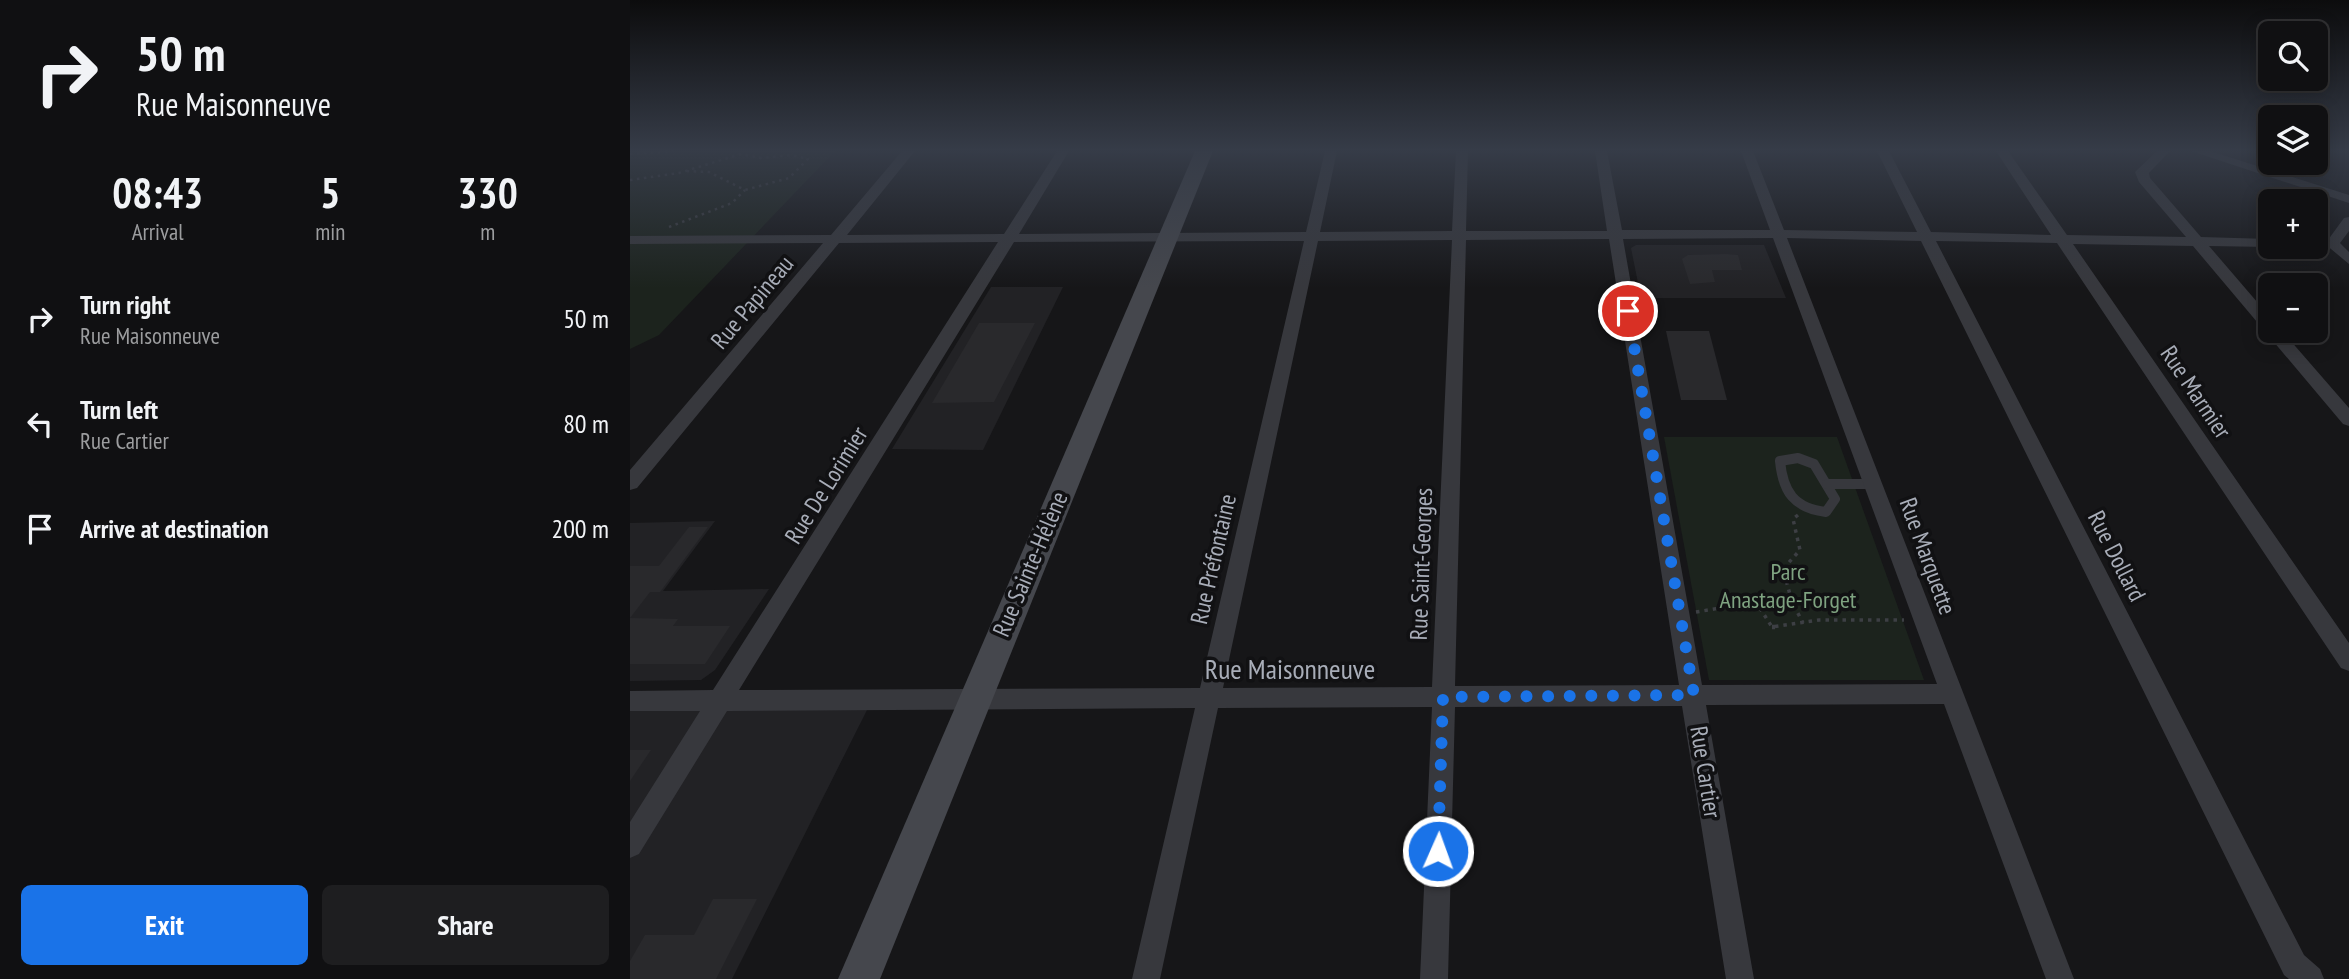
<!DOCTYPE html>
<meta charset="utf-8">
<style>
:root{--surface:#101012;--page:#1e1e20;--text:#f1f3f6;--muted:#9c9d9f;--line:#303032;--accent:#1a73e8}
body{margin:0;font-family:"PT Sans Narrow",sans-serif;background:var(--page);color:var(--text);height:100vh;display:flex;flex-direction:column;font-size:26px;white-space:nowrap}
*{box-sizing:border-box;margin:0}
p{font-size:23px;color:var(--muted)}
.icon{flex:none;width:38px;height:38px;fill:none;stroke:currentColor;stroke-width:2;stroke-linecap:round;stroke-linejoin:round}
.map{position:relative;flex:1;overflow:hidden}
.panel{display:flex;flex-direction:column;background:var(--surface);width:630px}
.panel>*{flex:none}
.top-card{background:#101012;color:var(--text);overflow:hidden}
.tools{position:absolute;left:1628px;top:21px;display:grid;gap:14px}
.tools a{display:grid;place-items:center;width:70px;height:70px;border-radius:10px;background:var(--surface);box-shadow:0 4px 18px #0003,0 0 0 2px var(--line);font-size:35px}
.pin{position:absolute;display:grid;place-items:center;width:60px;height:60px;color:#fff;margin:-30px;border:4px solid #fff;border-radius:50%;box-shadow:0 2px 7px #0007}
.me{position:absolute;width:77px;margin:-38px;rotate:2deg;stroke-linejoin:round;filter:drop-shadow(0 0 5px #0008)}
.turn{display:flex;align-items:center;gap:24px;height:147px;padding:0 21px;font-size:32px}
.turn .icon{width:91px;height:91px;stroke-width:2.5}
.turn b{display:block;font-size:49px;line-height:60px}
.eta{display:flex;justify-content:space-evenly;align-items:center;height:119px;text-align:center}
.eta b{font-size:42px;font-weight:800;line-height:49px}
.primary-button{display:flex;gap:14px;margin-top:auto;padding:14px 21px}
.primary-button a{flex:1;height:80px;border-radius:10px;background:var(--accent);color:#fff;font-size:28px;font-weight:800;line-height:80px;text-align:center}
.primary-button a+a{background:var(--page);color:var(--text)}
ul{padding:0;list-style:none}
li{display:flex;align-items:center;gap:21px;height:105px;padding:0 21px}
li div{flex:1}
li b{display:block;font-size:26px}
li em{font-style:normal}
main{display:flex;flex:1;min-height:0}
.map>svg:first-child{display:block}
.built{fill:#222225}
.green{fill:#1c231d}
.building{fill:#29292c}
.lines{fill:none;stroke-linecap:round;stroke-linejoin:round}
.path-far2{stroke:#3d3f44;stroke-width:2.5;stroke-dasharray:2.5 4.5;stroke-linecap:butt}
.path-far1{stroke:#3d3f44;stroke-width:3.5;stroke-dasharray:3.5 5;stroke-linecap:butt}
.path{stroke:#3d3f44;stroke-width:4.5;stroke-dasharray:4.5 7;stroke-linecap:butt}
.lane{stroke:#37383d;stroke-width:10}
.street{fill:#37383d;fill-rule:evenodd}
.secondary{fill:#45474d;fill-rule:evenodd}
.route{stroke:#1a73e8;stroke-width:12;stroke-dasharray:0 21.6}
.labels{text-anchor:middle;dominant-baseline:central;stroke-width:7;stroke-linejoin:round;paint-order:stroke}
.street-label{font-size:24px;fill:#a8adb8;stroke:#111113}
.park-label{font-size:24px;fill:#7fa381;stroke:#111113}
.near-street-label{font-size:28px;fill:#a8adb8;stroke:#111113}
</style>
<main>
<section class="panel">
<div class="top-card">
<div class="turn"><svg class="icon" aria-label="right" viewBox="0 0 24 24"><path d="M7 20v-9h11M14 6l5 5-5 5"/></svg><div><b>50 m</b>Rue Maisonneuve</div></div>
</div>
<div class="eta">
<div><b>08:43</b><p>Arrival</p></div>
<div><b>5</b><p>min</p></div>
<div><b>330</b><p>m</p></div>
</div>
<ul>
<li><svg class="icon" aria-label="right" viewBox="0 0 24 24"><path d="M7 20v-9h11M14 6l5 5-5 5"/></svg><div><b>Turn right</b><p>Rue Maisonneuve</p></div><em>50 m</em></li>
<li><svg class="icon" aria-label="left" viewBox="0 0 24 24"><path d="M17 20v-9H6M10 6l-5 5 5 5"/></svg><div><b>Turn left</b><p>Rue Cartier</p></div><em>80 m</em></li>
<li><svg class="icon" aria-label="arrive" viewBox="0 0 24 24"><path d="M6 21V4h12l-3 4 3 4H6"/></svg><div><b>Arrive at destination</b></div><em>200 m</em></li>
</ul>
<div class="primary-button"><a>Exit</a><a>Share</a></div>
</section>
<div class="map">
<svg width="1719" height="979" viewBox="0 0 1719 979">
<rect width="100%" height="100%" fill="#161618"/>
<g class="built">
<polygon points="1006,245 1134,245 1156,298 1011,298 1001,248"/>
<polygon points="361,287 433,287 353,450 262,449"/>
<polygon points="85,521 33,591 139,589 85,670 71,680 0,681 0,523"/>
<polygon points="0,707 238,708 102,979 0,979"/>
</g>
<g class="green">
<polygon points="0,151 205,151 29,335 0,349"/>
<polygon points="1034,437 1207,437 1294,680 1079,680"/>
</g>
<g class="building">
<polygon points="1096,254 1108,255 1112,270 1082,270 1085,282 1060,284 1052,259 1058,255"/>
<polygon points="349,323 405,323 364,402 302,403"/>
<polygon points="1036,331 1079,331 1097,400 1051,400"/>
<polygon points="59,527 78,527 30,592 20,592 0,618 48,619 43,626 100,626 75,664 0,664 0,566 29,566"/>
<polygon points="0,750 21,750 0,781"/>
<polygon points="83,899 127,899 86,979 0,979 0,961 15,935 64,935"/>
</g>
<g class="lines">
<g class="path-far2">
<polyline points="0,154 46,151"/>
<polyline points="0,180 49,173 111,154 130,158 162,155 178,159 159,178 115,190 79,172 56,171"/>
<polyline points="39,227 102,203 115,190"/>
</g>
<g class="path-far1">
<polyline points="1168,515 1163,519 1170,550 1153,569 1162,602 1173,623"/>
<polyline points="1126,602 1162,602"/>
<polyline points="1066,612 1126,602 1142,627 1189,620 1274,620"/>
</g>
<polyline class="path" points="1142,627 1145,627"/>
<g class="lane">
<path d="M1168,458l16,6 21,35 -9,13c-32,-4 -43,-20 -46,-51z"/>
<polyline points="1197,484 1244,484"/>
</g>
<g class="street">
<path d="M272,151h13l-68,84 157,-1 53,-83h12l-50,83 287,-2 19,-81h12l-17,81 132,-1 4,-80h12l-2,80h141l-12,-80h12l15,79h148l-29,-79h12l31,79 133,2 -40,-81h12l42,81 120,3 -55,-84h12l59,84 119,2 -47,-55 -4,-10 22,-21h13l-21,22 1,5 51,59 69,2v8h3h-3l-61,-1 61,71v14h12l67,77v18l-6,-2 -150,-178 -120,-2 276,399v28l-8,-3 -284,-425 -121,-2 368,714 16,14 4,10h-35l-5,-4 -363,-734 -134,-3 287,741h-28l-102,-275 -238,1 48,274h-28l-44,-273 -227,1 -7,272h-28l12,-272 -214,1 -58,271h-28l63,-271 -468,3 -88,143 -9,4v-36l70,-111h-70v-20l83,-1 285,-448 -159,1 -202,245 -7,2v-20l193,-227 -193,1v-8l201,-1zM1143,238l164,446 -235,1 -79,-446zM979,239l70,446 -224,1 11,-446zM822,240l-20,447 -209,1 95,-447zM674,241l-104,447 -461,2 275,-448z"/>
<polygon points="1561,151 1580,151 1719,195 1719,203"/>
<polygon points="1719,217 1719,231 1710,243 1719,252 1719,264 1695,244 1714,218"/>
</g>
<polygon class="secondary" points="565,151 583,151 250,979 208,979"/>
</g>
<linearGradient id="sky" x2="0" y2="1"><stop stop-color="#0c0c0d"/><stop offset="0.52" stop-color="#363c48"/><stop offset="1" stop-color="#363c48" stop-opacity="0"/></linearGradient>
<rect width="1719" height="288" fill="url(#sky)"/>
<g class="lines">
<polyline class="route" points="808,851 813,697 1064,695 998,311"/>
</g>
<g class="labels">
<g class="street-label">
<text transform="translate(122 302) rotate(-50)">Rue Papineau</text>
<text transform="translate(1566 392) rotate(56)">Rue Marmier</text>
<text transform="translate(196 485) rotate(-58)">Rue De Lorimier</text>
<text transform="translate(1298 556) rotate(70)">Rue Marquette</text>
<text transform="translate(1487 556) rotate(63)">Rue Dollard</text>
<text transform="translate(583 559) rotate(-77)">Rue Préfontaine</text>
<text transform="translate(400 564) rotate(-67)">Rue Sainte-Hélène</text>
<text transform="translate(791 564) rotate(-88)">Rue Saint-Georges</text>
<text transform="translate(1076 772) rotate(81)">Rue Cartier</text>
</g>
<g class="park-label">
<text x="1158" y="571">Parc<tspan x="1158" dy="28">Anastage-Forget</tspan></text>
</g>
<g class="near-street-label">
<text x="660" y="668">Rue Maisonneuve</text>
</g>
</g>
</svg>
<div class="tools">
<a><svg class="icon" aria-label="search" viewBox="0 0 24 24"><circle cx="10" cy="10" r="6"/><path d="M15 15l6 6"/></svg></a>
<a><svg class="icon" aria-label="layers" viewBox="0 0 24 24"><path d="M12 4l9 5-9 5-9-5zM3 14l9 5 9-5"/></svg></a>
<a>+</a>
<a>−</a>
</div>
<div class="pin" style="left:998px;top:311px;background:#d93025"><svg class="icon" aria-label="arrive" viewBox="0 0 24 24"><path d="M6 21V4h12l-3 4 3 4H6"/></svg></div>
<svg class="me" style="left:808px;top:851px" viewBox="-20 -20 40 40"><circle r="17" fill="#1a73e8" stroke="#fff" stroke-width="3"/><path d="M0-11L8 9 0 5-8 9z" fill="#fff"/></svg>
</div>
</main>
